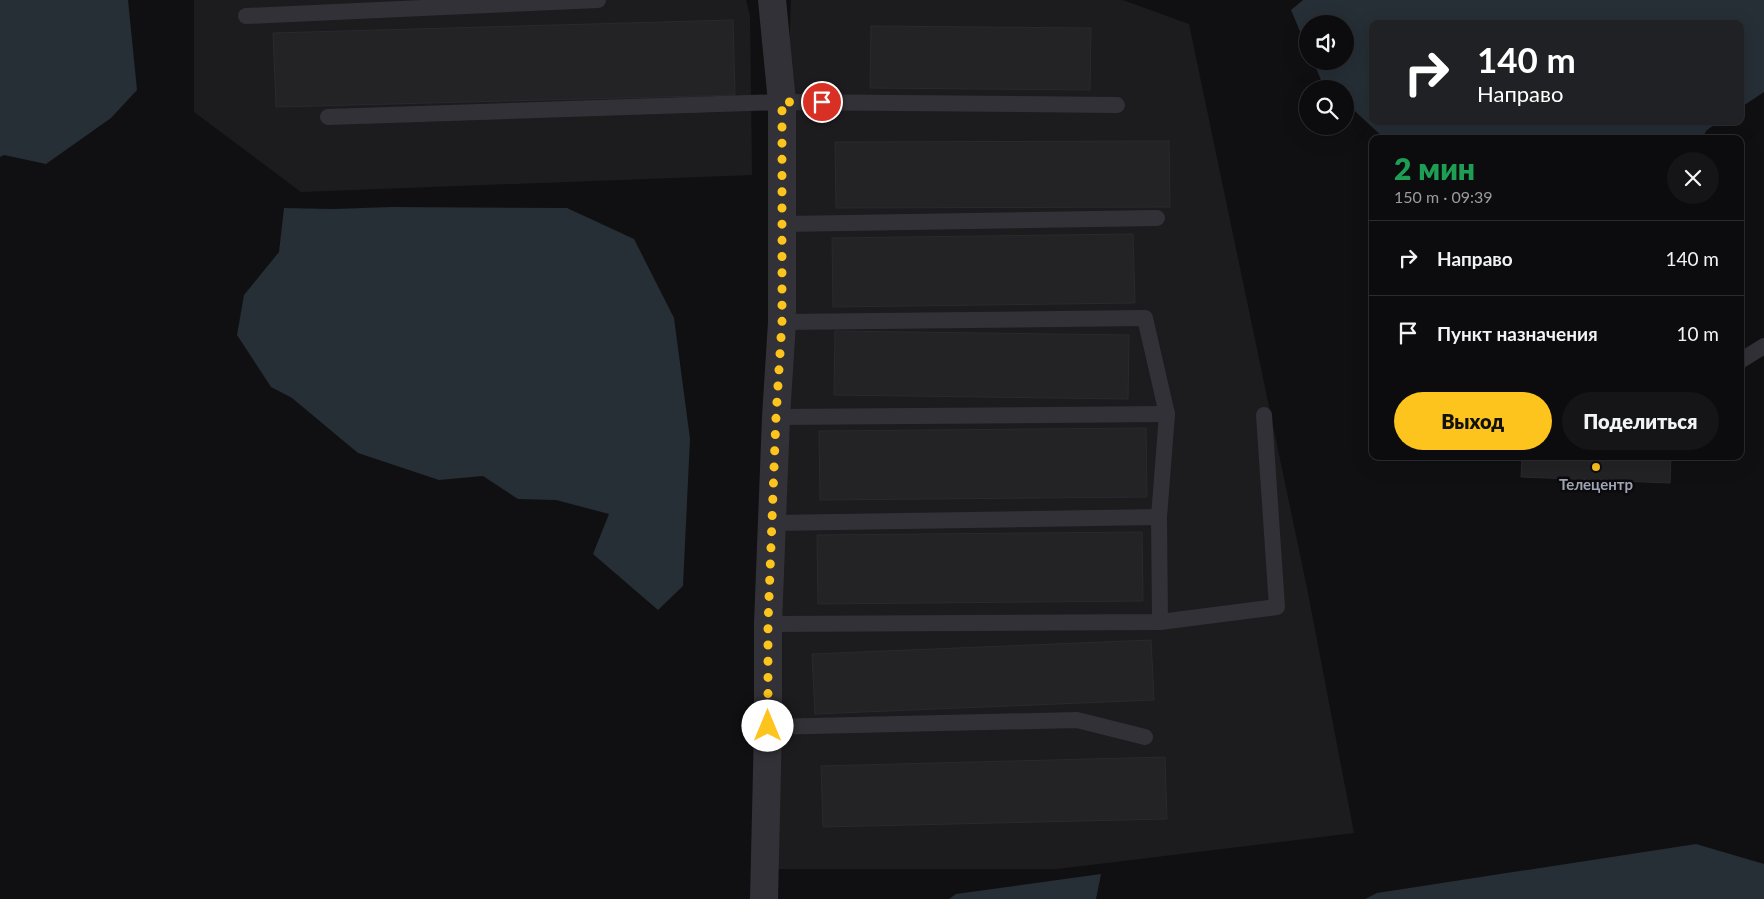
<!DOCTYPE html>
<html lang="ru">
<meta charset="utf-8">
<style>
:root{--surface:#0c0c0e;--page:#151517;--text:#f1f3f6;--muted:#9a9b9e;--line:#2c2c2e;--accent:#fdc41d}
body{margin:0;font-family:Lato,sans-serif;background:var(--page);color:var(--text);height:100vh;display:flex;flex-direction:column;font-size:19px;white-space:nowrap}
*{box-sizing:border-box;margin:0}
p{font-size:16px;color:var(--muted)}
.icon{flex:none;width:28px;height:28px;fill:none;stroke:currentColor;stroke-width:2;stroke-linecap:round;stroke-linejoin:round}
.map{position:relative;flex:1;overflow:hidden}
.panel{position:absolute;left:1369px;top:135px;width:375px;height:325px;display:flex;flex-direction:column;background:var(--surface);border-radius:10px;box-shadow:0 5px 20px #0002,0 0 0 1px var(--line)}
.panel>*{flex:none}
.hud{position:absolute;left:1369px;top:20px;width:375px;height:105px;border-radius:10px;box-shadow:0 5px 20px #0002,0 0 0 1px var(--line);background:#202124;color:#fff;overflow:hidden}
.buttons{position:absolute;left:1299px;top:15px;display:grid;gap:10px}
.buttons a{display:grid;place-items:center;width:55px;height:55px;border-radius:50%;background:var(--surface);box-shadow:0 5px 20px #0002,0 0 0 1px var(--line);font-size:25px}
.pin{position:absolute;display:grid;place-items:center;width:42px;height:42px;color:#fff;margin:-21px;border:2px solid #fff;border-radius:50%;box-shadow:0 1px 5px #0007}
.me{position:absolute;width:55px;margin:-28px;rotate:0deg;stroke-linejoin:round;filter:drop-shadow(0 0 4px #0008)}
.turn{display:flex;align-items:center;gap:18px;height:105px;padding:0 25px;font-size:22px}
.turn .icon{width:65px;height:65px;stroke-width:2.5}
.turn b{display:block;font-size:35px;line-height:42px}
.round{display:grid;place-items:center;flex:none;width:52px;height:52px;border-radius:26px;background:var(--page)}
.summary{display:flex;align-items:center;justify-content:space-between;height:85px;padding:0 25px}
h1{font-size:30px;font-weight:800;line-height:38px;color:#1e9e55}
.primary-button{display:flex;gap:10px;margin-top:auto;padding:10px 25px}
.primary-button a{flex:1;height:58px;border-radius:30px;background:var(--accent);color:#111;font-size:20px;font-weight:800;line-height:58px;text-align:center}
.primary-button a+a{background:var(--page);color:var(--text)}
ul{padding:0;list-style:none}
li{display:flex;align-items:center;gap:15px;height:75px;padding:0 25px;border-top:1px solid var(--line)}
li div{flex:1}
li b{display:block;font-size:19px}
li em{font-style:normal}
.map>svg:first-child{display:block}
.built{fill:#1c1c1f}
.water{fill:#262e36}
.building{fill:#232326;stroke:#2a2a2e}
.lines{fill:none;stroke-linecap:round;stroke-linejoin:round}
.service{stroke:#313137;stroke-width:16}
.minor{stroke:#313137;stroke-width:28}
.route{stroke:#fdc41d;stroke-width:9;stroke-dasharray:0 16.2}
.poi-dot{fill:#fdc41d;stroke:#0b0b0d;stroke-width:2}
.labels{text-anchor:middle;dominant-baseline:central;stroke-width:5;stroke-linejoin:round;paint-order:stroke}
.poi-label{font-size:15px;font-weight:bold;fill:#a0a5b4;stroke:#0b0b0d}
</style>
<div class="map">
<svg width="1764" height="899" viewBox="0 0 1764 899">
<rect width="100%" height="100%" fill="#101012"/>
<g class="built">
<polygon points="194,0 746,0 750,16 752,175 301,192 194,112"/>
<polygon points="791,0 1123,0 1189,24 1308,593 1354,833 1057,869 759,869"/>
</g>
<g class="water">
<polygon points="0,0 128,0 137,90 111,118 46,164 4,155 0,157"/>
<polygon points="1303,0 1764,0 1764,92 1740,108 1740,24 1372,24 1372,121 1720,121 1707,130 1701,139 1385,139 1345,102 1345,89 1331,89 1321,80 1313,61 1345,61 1345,24 1308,24 1307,48 1291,10"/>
<polygon points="392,207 567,208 634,239 674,318 690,439 683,586 658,610 593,554 609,514 556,500 518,499 483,476 439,480 358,453 292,398 271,387 237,335 244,295 279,252 284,208 333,209"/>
<polygon points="1696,844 1764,864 1764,899 1365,899 1377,893"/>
<polygon points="1101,874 1096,899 949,899 956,894"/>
</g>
<g class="building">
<polygon points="733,20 735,95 276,107 273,33"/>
<polygon points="871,26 1091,28 1090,90 870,88"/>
<polygon points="1169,141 1170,207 836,208 835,142"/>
<polygon points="1133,234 1135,303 833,307 832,238"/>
<polygon points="835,331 1129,335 1128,399 834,395"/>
<polygon points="1146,428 1147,497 820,500 819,431"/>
<polygon points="1522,456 1671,456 1670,483 1521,477"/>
<polygon points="1142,532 1143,601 818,604 817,535"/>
<polygon points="1151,640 1154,700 815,714 812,654"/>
<polygon points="1165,757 1167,819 823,827 821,766"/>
</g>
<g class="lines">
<g class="service">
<polyline points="246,16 598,0"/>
<polyline points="328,117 782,102 1117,105"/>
<polyline points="783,224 1157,218"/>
<polyline points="782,322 1145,318 1167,414 1159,517 1160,622"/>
<polyline points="1740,361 1764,346"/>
<polyline points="776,417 1167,414"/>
<polyline points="772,523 1159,517"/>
<polyline points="768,624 1160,622 1277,607 1264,415"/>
<polyline points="768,727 1077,720 1145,737"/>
</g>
<polyline class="minor" points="764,899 768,727 768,624 776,417 782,322 782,102 772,0"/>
</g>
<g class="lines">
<polyline class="route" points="768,726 768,624 776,417 782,322 782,102 822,102"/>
</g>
<circle class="poi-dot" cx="1596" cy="467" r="5"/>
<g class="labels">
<g class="poi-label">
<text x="1596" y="484">Телецентр</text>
</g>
</g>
</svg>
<div class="buttons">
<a><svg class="icon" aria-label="sound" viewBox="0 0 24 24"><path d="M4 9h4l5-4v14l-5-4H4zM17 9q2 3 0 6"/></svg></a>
<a><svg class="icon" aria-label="search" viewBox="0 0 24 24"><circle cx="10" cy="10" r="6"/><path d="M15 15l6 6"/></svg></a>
</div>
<div class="pin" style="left:822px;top:102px;background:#d93025"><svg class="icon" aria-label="arrive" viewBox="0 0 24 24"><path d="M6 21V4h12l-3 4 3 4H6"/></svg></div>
<svg class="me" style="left:768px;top:726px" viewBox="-20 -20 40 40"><circle r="19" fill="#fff"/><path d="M0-13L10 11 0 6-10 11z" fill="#fdc41d"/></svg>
<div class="hud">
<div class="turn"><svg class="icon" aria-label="right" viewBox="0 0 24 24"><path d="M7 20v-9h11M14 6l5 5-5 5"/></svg><div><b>140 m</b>Направо</div></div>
</div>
<section class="panel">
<div class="summary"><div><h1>2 мин</h1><p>150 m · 09:39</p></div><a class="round"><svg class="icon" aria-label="close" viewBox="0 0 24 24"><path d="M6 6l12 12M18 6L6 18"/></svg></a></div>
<ul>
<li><svg class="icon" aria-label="right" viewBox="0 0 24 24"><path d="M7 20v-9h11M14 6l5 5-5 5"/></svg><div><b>Направо</b></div><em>140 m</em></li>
<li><svg class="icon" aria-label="arrive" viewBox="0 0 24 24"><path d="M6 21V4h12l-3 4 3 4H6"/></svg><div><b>Пункт назначения</b></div><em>10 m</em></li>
</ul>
<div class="primary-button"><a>Выход</a><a>Поделиться</a></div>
</section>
</div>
